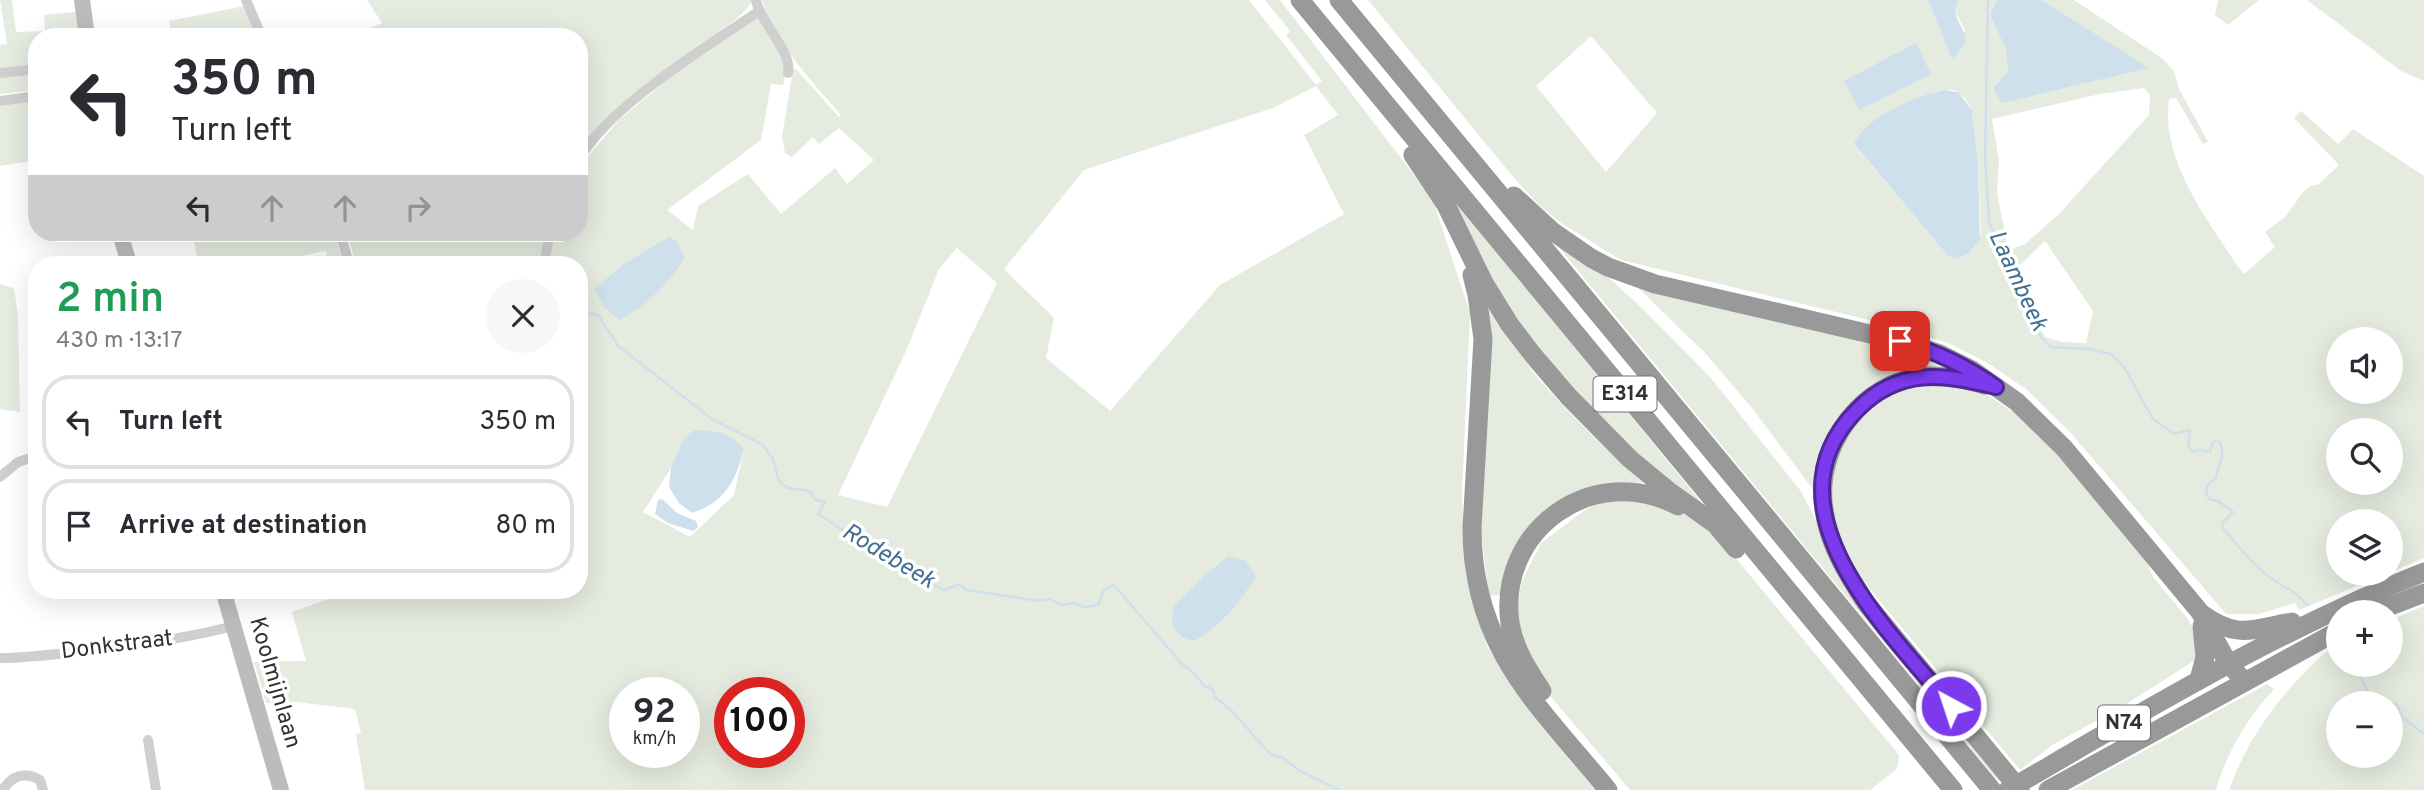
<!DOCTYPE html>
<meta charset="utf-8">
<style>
:root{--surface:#fff;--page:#f7f7f7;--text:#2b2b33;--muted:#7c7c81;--line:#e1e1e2}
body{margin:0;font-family:Overpass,sans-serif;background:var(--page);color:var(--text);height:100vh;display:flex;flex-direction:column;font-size:26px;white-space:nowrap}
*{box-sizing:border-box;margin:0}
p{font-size:23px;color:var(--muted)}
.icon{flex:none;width:38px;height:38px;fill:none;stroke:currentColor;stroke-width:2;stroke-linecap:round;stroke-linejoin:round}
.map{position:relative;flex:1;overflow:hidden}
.side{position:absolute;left:28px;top:256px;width:560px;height:343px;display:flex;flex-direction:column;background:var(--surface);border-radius:28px;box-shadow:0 7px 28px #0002}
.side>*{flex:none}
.banner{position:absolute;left:28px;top:28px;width:560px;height:214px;border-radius:28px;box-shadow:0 7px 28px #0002;background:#fff;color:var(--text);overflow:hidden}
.buttons{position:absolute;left:2326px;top:327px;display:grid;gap:14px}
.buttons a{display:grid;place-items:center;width:77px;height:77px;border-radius:50%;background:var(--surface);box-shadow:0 7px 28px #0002;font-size:35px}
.speed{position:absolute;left:609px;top:677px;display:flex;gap:14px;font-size:35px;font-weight:700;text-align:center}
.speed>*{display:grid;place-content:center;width:91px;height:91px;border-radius:50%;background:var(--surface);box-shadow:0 7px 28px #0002;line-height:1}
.speed small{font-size:18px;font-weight:400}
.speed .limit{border:10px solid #d22;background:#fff;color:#111}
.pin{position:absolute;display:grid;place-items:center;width:60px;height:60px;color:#fff;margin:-30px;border-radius:14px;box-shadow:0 4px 10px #0006}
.me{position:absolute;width:77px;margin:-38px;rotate:320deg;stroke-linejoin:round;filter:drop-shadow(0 0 5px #0008)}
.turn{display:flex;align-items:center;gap:24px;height:147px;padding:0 28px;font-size:32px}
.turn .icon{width:91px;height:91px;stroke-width:2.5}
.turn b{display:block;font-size:49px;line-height:60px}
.lanes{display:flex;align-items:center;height:66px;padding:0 28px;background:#0003;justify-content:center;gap:35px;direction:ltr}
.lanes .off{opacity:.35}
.round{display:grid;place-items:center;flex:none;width:74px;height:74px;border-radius:37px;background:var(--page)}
.summary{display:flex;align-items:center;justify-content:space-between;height:119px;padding:0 28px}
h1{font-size:42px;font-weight:600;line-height:52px;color:#1e9e55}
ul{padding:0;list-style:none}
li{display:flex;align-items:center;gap:21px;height:94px;margin:0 14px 10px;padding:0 14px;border:4px solid var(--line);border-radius:28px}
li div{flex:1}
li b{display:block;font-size:26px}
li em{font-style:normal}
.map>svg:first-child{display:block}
.green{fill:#e5ebdf;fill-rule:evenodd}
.water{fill:#cfe0ed}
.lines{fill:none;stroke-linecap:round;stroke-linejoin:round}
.stream{stroke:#cfe0ed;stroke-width:2.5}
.street{stroke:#cfcfcf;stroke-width:10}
.secondary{stroke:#bcbcbc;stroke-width:16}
.highway{stroke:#999;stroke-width:19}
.route-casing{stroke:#51269a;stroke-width:18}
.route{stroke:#7c3aed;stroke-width:12}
.labels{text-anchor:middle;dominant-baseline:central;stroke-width:7;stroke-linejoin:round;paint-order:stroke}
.shield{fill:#fff;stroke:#707070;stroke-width:2}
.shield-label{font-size:21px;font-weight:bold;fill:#323232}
.street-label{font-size:23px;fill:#323232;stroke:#fff}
.water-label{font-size:24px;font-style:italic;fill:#427093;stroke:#fff}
</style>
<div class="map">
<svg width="2424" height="790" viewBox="0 0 2424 790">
<rect width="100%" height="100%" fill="#fff"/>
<g class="green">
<polygon points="0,0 12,0 16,32 45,31 44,15 76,12 80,37 37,37 37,64 0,68 0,45 7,44"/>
<path d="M367,0h385c-4,18 -82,65 -101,80 -27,21 -54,43 -72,73v-116h-208l-4,-8 15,-6z"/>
<path d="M762,0h487l67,85 6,-4 -36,-46 4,-4 -25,-31h15l153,200 37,113 -8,181 4,83 21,69 53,79 55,65h-1230l-9,-56 5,-1 -6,-24 -58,-7 -31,1 -12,-41 52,-1 -14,-49 47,-17 -1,-5h241v-326h-31l8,-31h23v-62l12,-18 28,-33 59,-49 79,-55 30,49 -4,20 -12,-1 -10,56 -94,70 26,20 5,-24 50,-32 33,40 54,-46 12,16 27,-24 -35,-32 -20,16 -6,-7 -21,20 -7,-4 -3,-16 11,-67 3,-1 43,48 2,-2c-31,-36 -64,-70 -79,-115zM1316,86l22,29 -34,20 40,79 -124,71 -110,126 -64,-53 8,-40 -50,-49 80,-99 189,-62zM957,248l40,35 -110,224 -49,-12 68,-144 33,-82zM683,439l61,10 -10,46 -44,42 -47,-25 28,-44zM625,693h59v59h-59zM730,693h59v59h-59z"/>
<path d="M1368,0h560l24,58 13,-28 -10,-19 4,-11h38l-7,15 16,35 2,21 -9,13 149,-16 -106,-68h32l89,59 11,12 5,18 29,53 -5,2 -27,-46 -7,1c-8,62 36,116 67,165l8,10 31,-27 -10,-15 20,-15 19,-26 7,-5 8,-2 20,-19 -45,-47 7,-7 37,33 15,-15 71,47v382l-33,14 -1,-50h-52v52h48l-87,36 -4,-7 -36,11h-33l-156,-182 -44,-43 -40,-27 -38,-19 -50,-16 -277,-67 -60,-37 -22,-18 -25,-27zM1591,36l66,77 -51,59 -70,-86zM2144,88l6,7 -1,20 -91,100 -33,29 -12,5 -6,-5 -10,-52 2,-32 -7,-41 108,-25zM1941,90h14l10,8 7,12 6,53 3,71 -6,12 -28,9 -92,-109c3,-23 64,-51 86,-56zM2045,241l48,70 -7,32 -24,-1 -17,-5 -5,-10 -4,-21 -16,-41zM2338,340h52v52h-52zM2338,430h52v53h-52z"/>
<polygon points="2218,0 2259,0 2228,25 2215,15"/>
<polygon points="2307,0 2424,0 2424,81 2401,71"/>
<polygon points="245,6 257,37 172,37 169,21"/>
<polygon points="37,73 37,90 0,94 0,77"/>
<polygon points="37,101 37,160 0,166 0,106"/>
<polygon points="1450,195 1710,513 1682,494 1593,413 1504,304"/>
<polygon points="193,233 334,233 343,264 328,264 326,251 261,264 198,264"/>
<polygon points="347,233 546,233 541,264 356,264"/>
<polygon points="1547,233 1598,268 1643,309 1710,377 1800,490 1814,516 1829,550 2005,778 1999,781 1992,774"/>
<polygon points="1632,282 1956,365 1935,369 1856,403 1815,492 1752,408 1706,354"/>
<polygon points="0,284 14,288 18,315 20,412 0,409"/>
<path d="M1486,308h4c17,26 33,53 53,76 31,35 65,67 100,99l-24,-1 -53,18 -64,95 -13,1 -8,-63z"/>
<path d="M1932,384l37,4 18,7 33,21 22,19 105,127 6,15 34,41 9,15 4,24 -80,51 -68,37 -32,25 -161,-194c-10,-17 -21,-35 -25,-55 -9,-50 11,-106 61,-127 11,-5 24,-8 37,-10z"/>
<path d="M1634,499c46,10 56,16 91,46l174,210 -2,14 -27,21h-240l-79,-93 -23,-40 -11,-40 4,-34 20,-40 44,-33 19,-10z"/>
<path d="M2424,606v184h-195c16,-45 43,-84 76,-118 11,-11 20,-21 33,-28v21h52l1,-45zM2338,704h52v52h-52z"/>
<path d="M2267,684l7,5c-26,28 -48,64 -58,101h-144z"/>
</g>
<g class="water">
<path d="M1928,0h31l-4,11c6,24 22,25 -3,48z"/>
<polygon points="1997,0 2042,0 2149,68 2002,103 1993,89 2008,71 2006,50 1990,15"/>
<polygon points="1916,43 1931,74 1859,110 1844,81"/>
<path d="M1943,90l15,2 14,18 6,53 2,76 -11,14 -13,6 -9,-4 -93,-111c9,-26 64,-49 89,-54z"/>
<path d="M669,237l6,3 10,17c-16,26 -38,49 -66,63l-15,-13 -10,-18 30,-25z"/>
<path d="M695,430c24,1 32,1 49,19 -8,32 -19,53 -52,64l-13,-10 -10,-16 2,-19 12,-29z"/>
<polygon points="662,499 677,513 696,521 698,527 693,531 668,523 655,514 658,500"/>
<path d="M1228,556l17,4 11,16c-16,27 -35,50 -62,65l-12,-4 -10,-12 1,-18 37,-36z"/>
</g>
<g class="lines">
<g class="stream">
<path d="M1988,0l-3,158 4,63 17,48 26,57 18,21 40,2 21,5 13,13 29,52 21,15 16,-4 -2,16 4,6 9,-2 9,2 3,-10 3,-2 4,2c6,17 -2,20 -4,36l-8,6 -2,8 3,7 9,2 15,11 -11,11v4c15,18 30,37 50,52 15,11 21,9 35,26"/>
<path d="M579,299l6,14 14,2c4,13 13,18 18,30l95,74 50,25 11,15 6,22 9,7 22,3 4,8 11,3 -7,12 84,55 42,21 16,-6 6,6 73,11 11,-2 12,6 11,-2 12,4 13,-2 6,-15 10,-5 67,78 14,11 9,12 8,3 4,9 15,12 40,45 12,3 17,13 39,19"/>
<polyline points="2355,665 2374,704"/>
<polyline points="2384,704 2397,704 2402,717 2424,734"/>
</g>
<g class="street">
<polyline points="246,0 262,37"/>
<path d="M756,0c4,22 37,53 32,73"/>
<polyline points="0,73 37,69"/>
<polyline points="0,101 37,96"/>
<path d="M579,160c28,-53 129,-114 180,-149"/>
<polyline points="340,233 349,264"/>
<polyline points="544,264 550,233"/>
<polyline points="0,477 18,462 37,456"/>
<path d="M0,658c33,0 65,-5 98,-9 46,-5 91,-11 135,-23"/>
<polyline points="148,740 156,790"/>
<path d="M3,790c8,-14 22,-19 37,-10l3,10"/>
</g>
<g class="secondary">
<polyline points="82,0 87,37"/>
<polyline points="120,233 129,264"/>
<polyline points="223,590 281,790"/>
</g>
<g class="highway">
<polyline points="1300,0 1953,790"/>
<polyline points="1339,0 1992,790"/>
<polyline points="1413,155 1446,205 1484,283 1510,325 1533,355 1568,396 1630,459 1670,492 1715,524 1736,549"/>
<polyline points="1514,196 1552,231 1591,258 1608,267 1655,284 1900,341 1940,354 1972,370 2017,402 2064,448 2200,612 2228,663 2245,682"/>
<path d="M1472,275l5,20 6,44 -11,189c0,119 65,176 136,262"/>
<path d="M1985,385c-19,-5 -38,-10 -58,-9 -66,4 -113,72 -103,134 5,35 23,64 42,93l154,187"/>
<polyline points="2375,612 2424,593"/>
<path d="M2202,614c36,26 50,15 90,8"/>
<polyline points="2199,680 2205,657 2202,626"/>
<path d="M1542,691c-14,-21 -28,-43 -32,-68 -13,-94 84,-162 168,-117"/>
<path d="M2008,790c136,-79 270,-160 416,-218"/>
<polyline points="2048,790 2338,631"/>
</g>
</g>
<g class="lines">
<defs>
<path id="route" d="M1900,341c36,11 65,24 96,46 -53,-13 -97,-20 -139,23 -97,98 32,221 94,296"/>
</defs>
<use href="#route" class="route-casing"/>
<use href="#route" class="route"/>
</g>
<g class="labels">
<g class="shield">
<rect x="1593.5" y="376.5" width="63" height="35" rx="5"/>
<rect x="2098" y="705.5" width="52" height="35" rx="5"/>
</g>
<g class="shield-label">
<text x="1625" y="394">E314</text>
<text x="2124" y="723">N74</text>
</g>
<g class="street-label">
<text transform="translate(117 646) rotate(-7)">Donkstraat</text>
<text transform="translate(274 683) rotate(74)">Koolmijnlaan</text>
</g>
<g class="water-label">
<text transform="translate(2017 281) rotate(65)">Laambeek</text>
<text transform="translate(888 557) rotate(31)">Rodebeek</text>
</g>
</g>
</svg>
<div class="buttons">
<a><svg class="icon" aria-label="sound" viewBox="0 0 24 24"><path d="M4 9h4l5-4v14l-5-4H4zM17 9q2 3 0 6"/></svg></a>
<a><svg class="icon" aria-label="search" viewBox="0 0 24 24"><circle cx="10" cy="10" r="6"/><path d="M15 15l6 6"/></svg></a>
<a><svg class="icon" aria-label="layers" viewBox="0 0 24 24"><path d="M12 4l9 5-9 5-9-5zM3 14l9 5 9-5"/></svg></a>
<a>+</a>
<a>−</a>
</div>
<div class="speed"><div>92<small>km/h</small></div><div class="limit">100</div></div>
<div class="pin" style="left:1900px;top:341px;background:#d93025"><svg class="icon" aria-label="arrive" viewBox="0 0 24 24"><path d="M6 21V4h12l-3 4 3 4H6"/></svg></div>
<svg class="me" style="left:1951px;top:706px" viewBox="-20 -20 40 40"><circle r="17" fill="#7c3aed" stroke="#fff" stroke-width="3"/><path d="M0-11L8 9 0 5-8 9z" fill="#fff"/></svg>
<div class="banner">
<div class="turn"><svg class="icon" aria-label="left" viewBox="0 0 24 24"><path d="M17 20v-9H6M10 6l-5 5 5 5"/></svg><div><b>350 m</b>Turn left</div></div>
<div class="lanes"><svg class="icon" aria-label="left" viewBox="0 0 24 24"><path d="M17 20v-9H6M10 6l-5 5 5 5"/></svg><svg class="icon off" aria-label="ahead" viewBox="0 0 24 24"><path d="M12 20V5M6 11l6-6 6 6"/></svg><svg class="icon off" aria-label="ahead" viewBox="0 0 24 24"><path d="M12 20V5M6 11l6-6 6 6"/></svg><svg class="icon off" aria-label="right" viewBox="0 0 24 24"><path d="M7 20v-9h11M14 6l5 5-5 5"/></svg></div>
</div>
<section class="side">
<div class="summary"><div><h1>2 min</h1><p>430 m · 13:17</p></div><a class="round"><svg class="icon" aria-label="close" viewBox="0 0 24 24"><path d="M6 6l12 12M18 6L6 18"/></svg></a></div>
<ul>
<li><svg class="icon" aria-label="left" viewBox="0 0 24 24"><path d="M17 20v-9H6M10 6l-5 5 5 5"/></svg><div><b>Turn left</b></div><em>350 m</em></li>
<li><svg class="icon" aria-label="arrive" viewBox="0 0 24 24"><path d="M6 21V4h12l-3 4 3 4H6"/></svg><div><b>Arrive at destination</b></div><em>80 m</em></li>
</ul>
</section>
</div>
